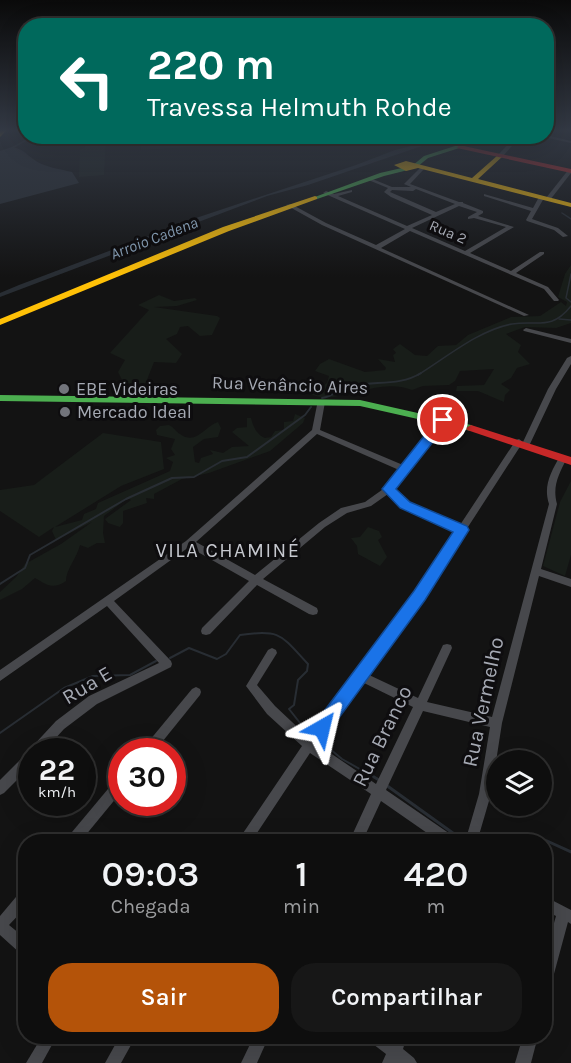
<!DOCTYPE html>
<html lang="pt">
<meta charset="utf-8">
<style>
:root{--surface:#0e0e0e;--page:#171717;--text:#f1f3f6;--muted:#9b9c9e;--line:#2e2e2e;--accent:#b45309}
body{margin:0;font-family:Karla,sans-serif;background:var(--page);color:var(--text);height:100vh;display:flex;flex-direction:column;font-size:22px;white-space:nowrap}
*{box-sizing:border-box;margin:0}
p{font-size:20px;color:var(--muted)}
.icon{flex:none;width:33px;height:33px;fill:none;stroke:currentColor;stroke-width:2;stroke-linecap:round;stroke-linejoin:round}
.map{position:relative;flex:1;overflow:hidden}
.details{position:absolute;left:18px;top:834px;width:534px;height:210px;display:flex;flex-direction:column;background:var(--surface);border-radius:24px;box-shadow:0 6px 24px #0002,0 0 0 2px var(--line)}
.details>*{flex:none}
.banner{position:absolute;left:18px;top:18px;width:536px;height:126px;border-radius:24px;box-shadow:0 6px 24px #0002,0 0 0 2px var(--line);background:#00695c;color:#fff;overflow:hidden}
.buttons{position:absolute;left:486px;top:750px;display:grid;gap:12px}
.buttons a{display:grid;place-items:center;width:66px;height:66px;border-radius:50%;background:var(--surface);box-shadow:0 6px 24px #0002,0 0 0 2px var(--line);font-size:30px}
.speed{position:absolute;left:18px;top:738px;display:flex;gap:12px;font-size:30px;font-weight:700;text-align:center}
.speed>*{display:grid;place-content:center;width:78px;height:78px;border-radius:50%;background:var(--surface);box-shadow:0 6px 24px #0002,0 0 0 2px var(--line);line-height:1}
.speed small{font-size:15px;font-weight:400}
.speed .limit{border:9px solid #d22;background:#fff;color:#111}
.pin{position:absolute;display:grid;place-items:center;width:51px;height:51px;color:#fff;margin:-26px;border:3px solid #fff;border-radius:50%;box-shadow:0 2px 6px #0007}
.me{position:absolute;width:66px;margin:-33px;rotate:37deg;stroke-linejoin:round;filter:drop-shadow(0 0 4px #0008)}
.turn{display:flex;align-items:center;gap:21px;height:126px;padding:0 30px;font-size:27px}
.turn .icon{width:78px;height:78px;stroke-width:2.5}
.turn b{display:block;font-size:42px;line-height:51px}
.eta{display:flex;justify-content:space-evenly;align-items:center;height:102px;text-align:center}
.eta b{font-size:36px;font-weight:600;line-height:42px}
.cta{display:flex;gap:12px;margin-top:auto;padding:12px 30px}
.cta a{flex:1;height:69px;border-radius:24px;background:var(--accent);color:#fff;font-size:24px;font-weight:600;line-height:69px;text-align:center}
.cta a+a{background:var(--page);color:var(--text)}
.map>svg:first-child{display:block}
.green{fill:#181d19}
.water{fill:#282d33}
.lines{fill:none;stroke-linecap:round;stroke-linejoin:round}
.stream-far2{stroke:#282d33;stroke-width:1.5}
.stream-far1{stroke:#282d33;stroke-width:2}
.stream{stroke:#282d33;stroke-width:3}
.street{fill:#47484c;fill-rule:evenodd}
.fast{fill:#4caf50;fill-rule:evenodd}
.slow{fill:#ffc107;fill-rule:evenodd}
.jam{fill:#c62828;fill-rule:evenodd}
.route{fill:#1a73e8;stroke:#114b97;stroke-width:1.5}
.poi-dot{fill:#72747b;stroke:#0e0d0f;stroke-width:2}
.labels{text-anchor:middle;dominant-baseline:central;stroke-width:6;stroke-linejoin:round;paint-order:stroke}
.far-street-label{font-size:15px;fill:#a5a9b3;stroke:#0e0d0f}
.far-water-label{font-size:16px;font-style:italic;fill:#7f95ab;stroke:#0e0d0f}
.street-label{font-size:18px;fill:#a5a9b3;stroke:#0e0d0f}
.poi-label{font-size:18px;fill:#a5a9b3;stroke:#0e0d0f;text-anchor:start}
.neighbourhood-label{font-size:20px;letter-spacing:1.5px;fill:#c6c8cf;stroke:#0e0d0f}
.near-street-label{font-size:21px;fill:#a5a9b3;stroke:#0e0d0f}
</style>
<div class="map">
<svg width="571" height="1063" viewBox="0 0 571 1063">
<rect width="100%" height="100%" fill="#131313"/>
<g class="green">
<polygon points="85,137 106,137 104,175 79,177 80,149 85,148"/>
<polygon points="140,137 201,137 204,146 141,150"/>
<path d="M571,265v58l-15,5 -31,-1 -19,7 15,11 -3,7 12,12 -13,4 -6,10 -10,6 9,6 -5,5 -1,7 -26,-11h-22l1,-5 27,-1 10,-16 -34,2 -5,10 -6,4 -26,1 -11,4c-40,-15 -74,21 -109,1l-1,-2 8,-2 9,2 8,-6 2,-7 -14,-5 5,-7 9,-5 36,13 20,-2 1,-2 -8,-9 17,3 -2,-7 3,-2 -3,-4 7,-5 15,11 12,1 11,-10 18,-1 12,-10 43,-18 29,-1 21,-14 5,4 1,-4 -9,-5 7,-23z"/>
<polygon points="159,295 174,301 195,298 197,300 177,306 154,307 217,316 220,318 212,335 200,336 188,326 180,327 177,334 166,339 182,354 176,363 154,362 143,390 137,387 129,390 129,383 124,386 120,384 122,380 118,372 125,360 110,353 149,310 138,305"/>
<path d="M295,414l10,4 -2,5 -33,28 -61,22 -27,6 -28,15v5l-8,-1 1,5 -24,8v12l-3,4 -12,-4 -3,-4 26,-19 -3,-2 -24,18 -1,17 2,10h-8l-9,5 -8,-3c-3,13 -14,24 -14,36 -13,9 -19,4 -31,-3l-13,11 -22,11v-8l16,-15 9,-13 36,-20 31,-22 -36,18 -4,-9 2,-4 -15,10 -39,-26v-21l34,-5 69,-52 58,9 3,27 -43,17 -66,41 27,-7 2,-6 12,-5 2,-6 72,-32 3,-9 -7,-4 9,-3 -4,-6 4,-10 -18,-4 -1,-5 4,-4 9,-1c6,3 6,6 11,9 16,12 25,-8 38,-12l3,6 -3,9 -14,2 -11,8 2,15 4,1 2,-5 12,-4 -3,-4 13,3 9,-6 17,-1 -17,-14 5,-4 10,-1v-9h4c2,8 5,16 14,20l6,-1 4,-6 9,-1v-8l9,-1z"/>
<polygon points="571,481 571,555 565,576 543,566 560,502"/>
<polygon points="368,527 379,531 382,537 378,540 387,557 380,566 358,554 357,546 351,538 360,537"/>
</g>
<g class="water">
<polygon points="448,137 308,185 267,196 0,297 0,293 19,285 199,217 356,165 395,150"/>
<path d="M12,147c11,2 13,6 21,12 10,8 27,10 39,13l7,11 -79,21v-53z"/>
</g>
<g class="lines">
<g class="stream-far2">
<polyline points="10,149 34,136"/>
<polyline points="562,213 571,219"/>
<polyline points="571,274 566,298 571,302"/>
<polyline points="559,319 571,320"/>
<path d="M418,375c29,-18 61,-45 94,-51 26,-4 39,7 59,-18"/>
</g>
<g class="stream-far1">
<path d="M322,398c11,-2 16,-8 25,-11 25,-7 52,0 74,-14"/>
<polyline points="0,584 25,568 30,555 126,499 172,478 194,477 222,461 247,457 305,415 311,407"/>
<path d="M170,658l19,-10 28,11 9,-5 14,-19c41,-6 41,0 68,29l-1,7 -9,9 -4,25 -5,4 15,19"/>
<polyline points="0,733 64,688 93,676 130,675 156,661"/>
<polyline points="324,744 342,759 372,776"/>
</g>
<g class="stream">
<polyline points="369,774 379,780"/>
<polyline points="386,785 457,836"/>
<polyline points="538,842 547,841 571,852"/>
</g>
<g class="street">
<polygon points="546,135 571,141 571,143 544,137"/>
<polygon points="516,136 521,136 502,157 498,157 498,155"/>
<path d="M420,168l4,1 -14,15 49,18h4v1l20,8v2l-5,3 36,11 -44,26 41,18 29,-19h4v2l-28,19 32,14 11,13 -1,1h-4l-10,-12 -134,-58 -29,17 148,67 -5,1 -202,-91 -36,-20 5,-1 35,19 50,22 29,-16 -82,-36 3,-2 8,3 18,-4v2l-14,4 69,30 25,-11 -41,-18 -7,-5 4,-4 -22,-9 4,-1 22,9h19l-7,-3zM416,189l39,15 -19,8 -46,-20 2,-2 21,1zM459,206l18,6 -9,5v2l6,-1 32,9 -41,24 -53,-23z"/>
<polygon points="569,169 571,169 571,173 550,200 546,200 546,198"/>
<polygon points="484,194 533,208 539,197 543,197 544,198 532,219 558,228 568,236 563,237 554,230 527,221 526,220 531,211 484,196"/>
<polygon points="526,328 571,339 571,343 524,331 523,330"/>
<path d="M571,356v8l-15,25 -27,57h-6v-4l-101,156 -55,76 51,24 25,-53 4,-1 4,1 1,3 -25,54 65,15 57,-213c-6,-18 2,-32 11,-48h6l1,2c-8,16 -15,28 -10,46l-16,65 30,10v8l-32,-11 -37,147 -11,71 -14,48h-12l14,-48 11,-67 -67,-16 -37,79 70,48 2,4h-18l-59,-41 -19,41h-13l22,-48 -61,-41 -59,89h-14l65,-96 -35,-32 -21,-28 22,-36 4,-2 4,2 1,3 -20,32 18,21 33,31 108,-145 40,-61 -54,-24 -14,-13 -17,12 -24,7 -22,14 -62,52 54,29 1,3 -1,3 -4,1 -4,-1 -52,-29 -47,49 -4,1 -4,-1 -1,-3 1,-3 47,-47 -60,-34 -75,54 57,60 1,3 -1,3 -74,37 -33,25 -21,23h-11v13l-28,28 -4,2v-15l29,-29 2,-3 25,-27 33,-25 70,-33 -52,-57 -107,75v-11l186,-129 126,-111 6,-30h6l1,2 -5,28 83,35 37,-47h6l1,2 -1,2 -52,67 14,14 52,22 56,-85 3,-1 4,3 25,-53 19,-31zM317,434l82,36 -13,17 -21,15 -24,6 -22,15 -64,52 -59,-33zM362,682l51,25 -37,77 -59,-40z"/>
<polygon points="196,687 200,689 201,692 200,695 154,752 140,752 192,689"/>
<polygon points="122,775 122,791 80,842 65,842 67,838 118,777"/>
<polygon points="26,890 26,907 9,925 26,939 26,956 21,954 0,935 0,916 21,891"/>
<polygon points="544,896 571,910 571,924 568,922 551,985 549,990 544,992 544,958 556,916 544,910"/>
<polygon points="44,1036 51,1038 53,1043 42,1063 26,1063 41,1038"/>
<polygon points="120,1036 136,1036 121,1063 105,1063"/>
<polygon points="254,1036 269,1036 257,1063 241,1063"/>
<polygon points="367,1036 387,1036 391,1040 392,1036 407,1036 403,1049 414,1058 417,1063 382,1063 386,1054 369,1041"/>
<polygon points="523,1036 538,1036 531,1063 515,1063"/>
</g>
<g class="fast">
<polygon points="486,136 497,136 428,158 417,167 412,166 424,156"/>
<polygon points="406,167 408,168 408,170 384,176 317,199 312,198 380,173"/>
<polygon points="0,395 360,400 471,425 476,428 471,431 360,406 0,401"/>
</g>
<g class="slow">
<polygon points="2,129 8,129 0,137 0,131"/>
<polygon points="498,155 503,156 478,179 571,203 571,207 418,168 406,171 394,165 406,161 472,178"/>
<polygon points="315,196 317,197 317,199 229,231 0,325 0,319 223,227"/>
</g>
<g class="jam">
<polygon points="459,145 571,169 571,173 457,148"/>
<polygon points="471,425 571,457 571,465 467,430 466,428"/>
</g>
</g>
<linearGradient id="sky" x2="0" y2="1"><stop stop-color="#0a0a0a"/><stop offset="0.47" stop-color="#333944"/><stop offset="1" stop-color="#333944" stop-opacity="0"/></linearGradient>
<rect width="571" height="277" fill="url(#sky)"/>
<polygon class="route" points="443,416 449,420 448,423 396,489 410,502 467,526 469,530 425,600 328,733 322,736 316,733 313,728 316,722 414,591 453,532 400,508 382,489 439,417"/>
<g class="poi-dot">
<circle cx="64" cy="389" r="6"/>
<circle cx="65" cy="412" r="6"/>
</g>
<g class="labels">
<g class="far-street-label">
<text transform="translate(448 232) rotate(23)">Rua 2</text>
</g>
<g class="far-water-label">
<text transform="translate(154 238) rotate(-21)">Arroio Cadena</text>
</g>
<g class="street-label">
<text transform="translate(290 385) rotate(2)">Rua Venâncio Aires</text>
</g>
<g class="poi-label">
<text x="76" y="389">EBE Videiras</text>
<text x="77" y="412">Mercado Ideal</text>
</g>
<g class="neighbourhood-label">
<text x="228" y="550">VILA CHAMINÉ</text>
</g>
<g class="near-street-label">
<text transform="translate(87 685) rotate(-31)">Rua E</text>
<text transform="translate(483 702) rotate(-78)">Rua Vermelho</text>
<text transform="translate(382 736) rotate(-64)">Rua Branco</text>
</g>
</g>
</svg>
<div class="buttons">
<a><svg class="icon" aria-label="layers" viewBox="0 0 24 24"><path d="M12 4l9 5-9 5-9-5zM3 14l9 5 9-5"/></svg></a>
</div>
<div class="speed"><div>22<small>km/h</small></div><div class="limit">30</div></div>
<div class="pin" style="left:443px;top:420px;background:#d93025"><svg class="icon" aria-label="arrive" viewBox="0 0 24 24"><path d="M6 21V4h12l-3 4 3 4H6"/></svg></div>
<svg class="me" style="left:322px;top:728px" viewBox="-20 -20 40 40"><path d="M0-17L14 15 0 8-14 15z" fill="#1a73e8" stroke="#fff" stroke-width="4"/></svg>
<div class="banner">
<div class="turn"><svg class="icon" aria-label="left" viewBox="0 0 24 24"><path d="M17 20v-9H6M10 6l-5 5 5 5"/></svg><div><b>220 m</b>Travessa Helmuth Rohde</div></div>
</div>
<section class="details">
<div class="eta">
<div><b>09:03</b><p>Chegada</p></div>
<div><b>1</b><p>min</p></div>
<div><b>420</b><p>m</p></div>
</div>
<div class="cta"><a>Sair</a><a>Compartilhar</a></div>
</section>
</div>
